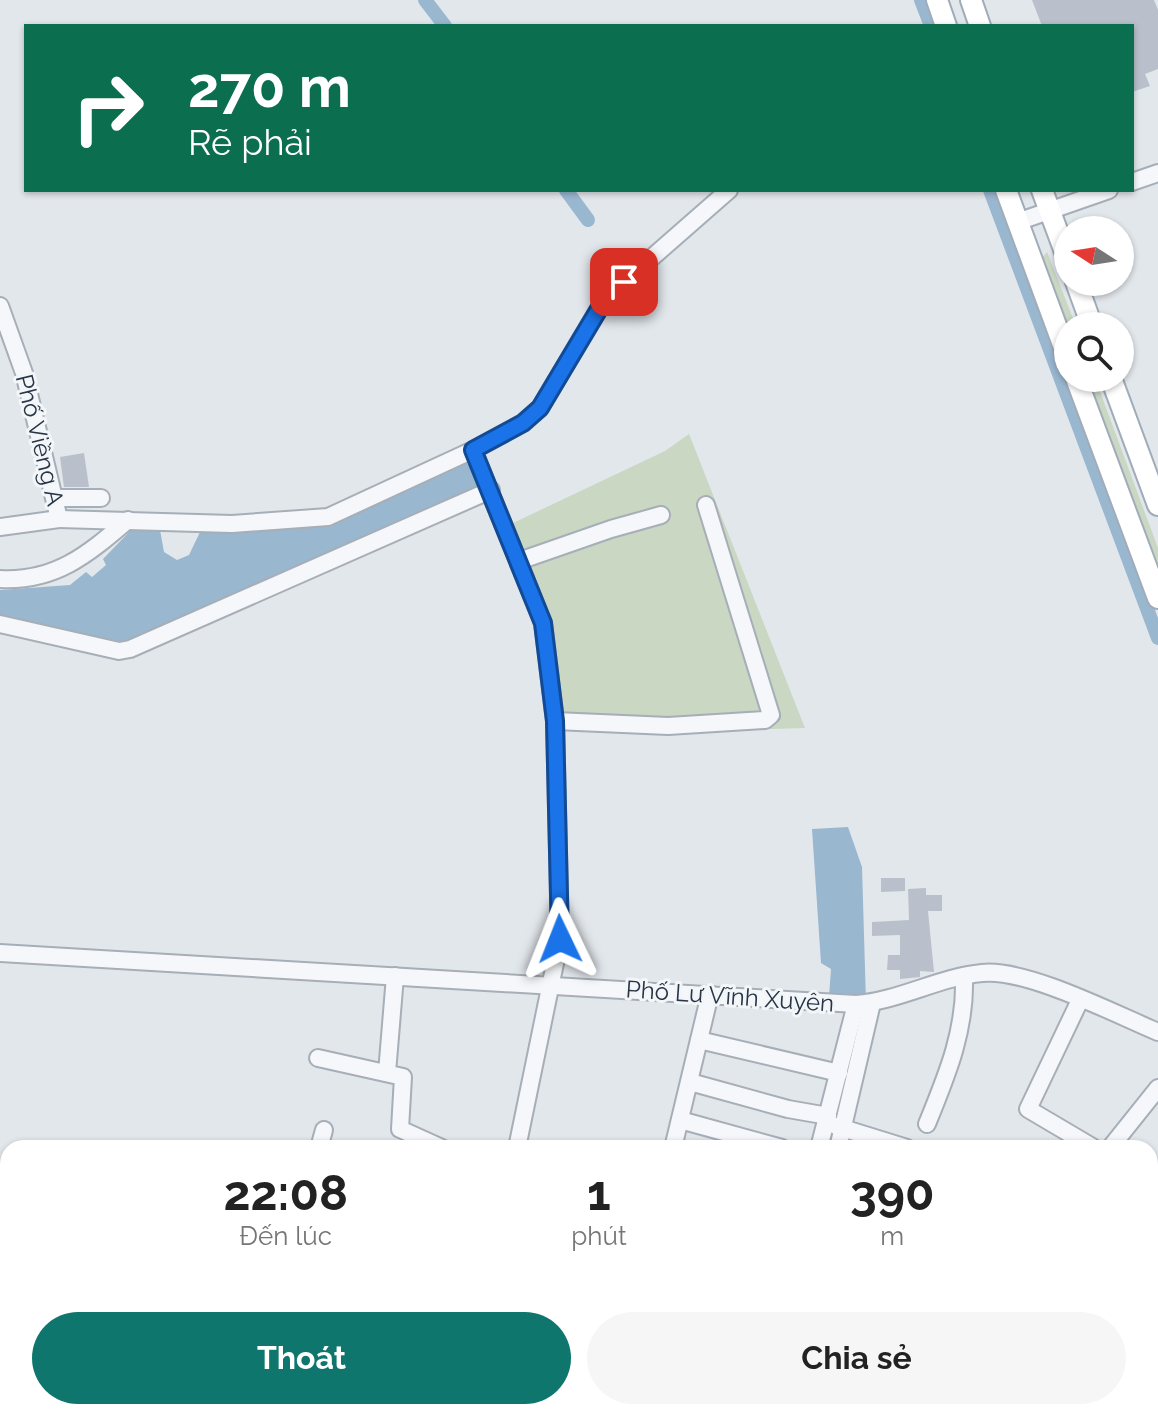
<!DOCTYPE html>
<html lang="vi">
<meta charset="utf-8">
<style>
:root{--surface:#fff;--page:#f6f6f6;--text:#222;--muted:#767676;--accent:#0f766e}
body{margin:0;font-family:Raleway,sans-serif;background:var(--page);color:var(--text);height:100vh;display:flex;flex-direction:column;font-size:30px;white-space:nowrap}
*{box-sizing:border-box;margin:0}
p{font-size:26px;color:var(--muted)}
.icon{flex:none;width:44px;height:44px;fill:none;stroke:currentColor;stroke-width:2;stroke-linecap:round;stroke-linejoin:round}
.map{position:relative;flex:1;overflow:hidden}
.drawer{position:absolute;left:0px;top:1140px;width:1158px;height:280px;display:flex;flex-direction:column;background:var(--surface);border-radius:24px 24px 0 0;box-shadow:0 2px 6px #0004}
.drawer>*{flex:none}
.top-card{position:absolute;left:24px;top:24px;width:1110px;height:168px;border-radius:0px;box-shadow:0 2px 6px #0004;background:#0b6e4f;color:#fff;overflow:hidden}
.needle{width:52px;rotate:282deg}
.buttons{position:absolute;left:1054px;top:216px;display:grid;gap:16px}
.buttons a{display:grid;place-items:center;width:80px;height:80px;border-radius:50%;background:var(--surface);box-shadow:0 2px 6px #0004;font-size:40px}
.pin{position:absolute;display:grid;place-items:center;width:68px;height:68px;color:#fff;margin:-34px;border-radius:16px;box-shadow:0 4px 12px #0006}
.me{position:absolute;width:88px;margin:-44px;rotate:358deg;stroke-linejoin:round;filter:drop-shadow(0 0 6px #0008)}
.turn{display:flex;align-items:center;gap:28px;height:168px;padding:0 32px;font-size:36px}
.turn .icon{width:104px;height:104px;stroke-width:2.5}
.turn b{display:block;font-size:56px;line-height:68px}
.eta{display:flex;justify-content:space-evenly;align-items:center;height:136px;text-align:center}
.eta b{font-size:48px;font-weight:700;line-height:56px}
.action{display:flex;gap:16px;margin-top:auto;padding:16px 32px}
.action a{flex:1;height:92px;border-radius:48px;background:var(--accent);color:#fff;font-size:32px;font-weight:700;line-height:92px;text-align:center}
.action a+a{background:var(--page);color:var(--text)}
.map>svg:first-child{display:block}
.green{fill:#c9d7c3}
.water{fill:#9ab7d0}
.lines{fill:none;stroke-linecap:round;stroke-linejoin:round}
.canal{stroke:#9ab7d0;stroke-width:14}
.building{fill:#b9c0cb}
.minor-casing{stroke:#a6aeb7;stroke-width:20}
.major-casing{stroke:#a0acb9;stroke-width:24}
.minor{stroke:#f6f7fa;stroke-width:16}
.major{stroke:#fff;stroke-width:20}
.route-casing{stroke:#114b97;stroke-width:20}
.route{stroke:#1a73e8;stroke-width:14}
.labels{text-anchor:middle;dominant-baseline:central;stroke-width:6;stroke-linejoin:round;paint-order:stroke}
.street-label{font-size:24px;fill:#283547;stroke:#f3f6f9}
</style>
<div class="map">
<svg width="1158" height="1420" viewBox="0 0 1158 1420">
<rect width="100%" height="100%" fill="#e2e7ec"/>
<g class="green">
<polygon points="1047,252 1076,326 1068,326 1068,331 1042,258"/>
<polygon points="1085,378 1095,378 1158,548 1158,575"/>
<polygon points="689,434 805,728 677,732 561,729 550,632 542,598 513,523 665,451"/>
</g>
<g class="water">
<polygon points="464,463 473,466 483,487 126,643 0,617 0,590 70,585 86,572 92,577 106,565 103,559 135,526 160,530 164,552 177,560 189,555 201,530 330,526 402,488"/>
<polygon points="848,827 862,867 866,1003 829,997 831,969 821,963 812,829"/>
</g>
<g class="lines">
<g class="canal">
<polyline points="425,0 445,26"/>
<polyline points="921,0 931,26"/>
<polyline points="566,190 588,220"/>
<polyline points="990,190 1158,638"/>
</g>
</g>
<g class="building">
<polygon points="1032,0 1154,0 1158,10 1158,69 1145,74 1150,86 1132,92 1132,26 1042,26"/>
<polygon points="84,453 89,487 64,487 60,457"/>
<polygon points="881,878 905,878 905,891 881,892"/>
<polygon points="926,888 926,895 942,895 942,911 928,911 934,972 920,971 920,977 900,979 900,970 887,970 888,955 900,955 900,935 872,936 872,922 909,920 908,889"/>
</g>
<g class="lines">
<defs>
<g id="minor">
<polyline points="1132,182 1158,173"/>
<polyline points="1017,222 1109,190"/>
<polyline points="0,306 24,373 59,519 0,527"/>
<polyline points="473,450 543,623 555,721 560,939 517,1148"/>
<polyline points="55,498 101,498"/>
<polyline points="59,519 232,524 328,517 473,450 523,423 540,408 599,309 624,282 729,190"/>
<polyline points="519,561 611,529 661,515"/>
<path d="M0,579c56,3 88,-25 128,-59"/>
<polyline points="0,624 119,651 130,649 491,490"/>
<polyline points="555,721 668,726 765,720 771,715 706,505"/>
<path d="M0,953l856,51c43,-3 83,-27 126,-31 44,-5 133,41 176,59"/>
<polyline points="1080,1000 1028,1109 1094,1148"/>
<polyline points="699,1040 839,1073"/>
<polyline points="318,1058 403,1077 400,1129 442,1148"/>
<polyline points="387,1073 395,976"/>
<polyline points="690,1082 788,1109 828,1116"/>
<polyline points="680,1120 782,1148"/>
<path d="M927,1124c20,-49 39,-94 37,-148"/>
<polyline points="836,1126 907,1148"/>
<polyline points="319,1148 324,1130"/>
<polyline points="673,1148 710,994"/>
<polyline points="819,1148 856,1004"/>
<polyline points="838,1148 872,1003"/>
<polyline points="1110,1148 1158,1088"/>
<polyline points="0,1272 8,1275"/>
<polyline points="0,1329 8,1330"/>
<polyline points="839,1412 857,1420"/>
<polyline points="148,1420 150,1412"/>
<polyline points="217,1420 219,1412"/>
<polyline points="352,1420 355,1412"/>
<polyline points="753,1420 757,1412"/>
</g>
<g id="major">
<polyline points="937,0 946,26"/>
<polyline points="971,0 980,26"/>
<polyline points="1006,190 1068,358"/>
<polyline points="1042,190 1068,260"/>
<polyline points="1076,282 1092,326"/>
<polyline points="1076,378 1158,598"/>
<polyline points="1111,378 1158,505"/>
</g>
</defs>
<use href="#minor" class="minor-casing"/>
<use href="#major" class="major-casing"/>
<use href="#minor" class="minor"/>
<use href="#major" class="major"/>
</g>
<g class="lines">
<defs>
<polyline id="route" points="560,939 555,721 543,623 473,450 523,423 540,408 599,309 624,282"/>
</defs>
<use href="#route" class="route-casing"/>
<use href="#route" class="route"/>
</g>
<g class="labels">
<g class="street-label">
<text transform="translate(40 440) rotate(76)">Phố Viềng A</text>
<text transform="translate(730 996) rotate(4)">Phố Lư Vĩnh Xuyên</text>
</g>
</g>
</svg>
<div class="buttons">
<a><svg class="needle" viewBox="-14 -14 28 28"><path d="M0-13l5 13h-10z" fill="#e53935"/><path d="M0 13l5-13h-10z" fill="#767676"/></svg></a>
<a><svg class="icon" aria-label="search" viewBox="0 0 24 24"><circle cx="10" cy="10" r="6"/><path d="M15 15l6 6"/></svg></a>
</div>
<div class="pin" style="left:624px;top:282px;background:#d93025"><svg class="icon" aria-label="arrive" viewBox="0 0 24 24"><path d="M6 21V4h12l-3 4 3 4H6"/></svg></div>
<svg class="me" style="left:560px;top:939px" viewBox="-20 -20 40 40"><path d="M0-17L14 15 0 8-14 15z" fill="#1a73e8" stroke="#fff" stroke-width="4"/></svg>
<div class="top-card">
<div class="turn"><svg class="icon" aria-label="right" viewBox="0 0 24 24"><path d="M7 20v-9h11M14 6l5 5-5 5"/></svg><div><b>270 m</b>Rẽ phải</div></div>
</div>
<section class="drawer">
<div class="eta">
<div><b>22:08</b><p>Đến lúc</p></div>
<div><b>1</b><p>phút</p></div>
<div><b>390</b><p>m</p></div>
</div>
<div class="action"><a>Thoát</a><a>Chia sẻ</a></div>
</section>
</div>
